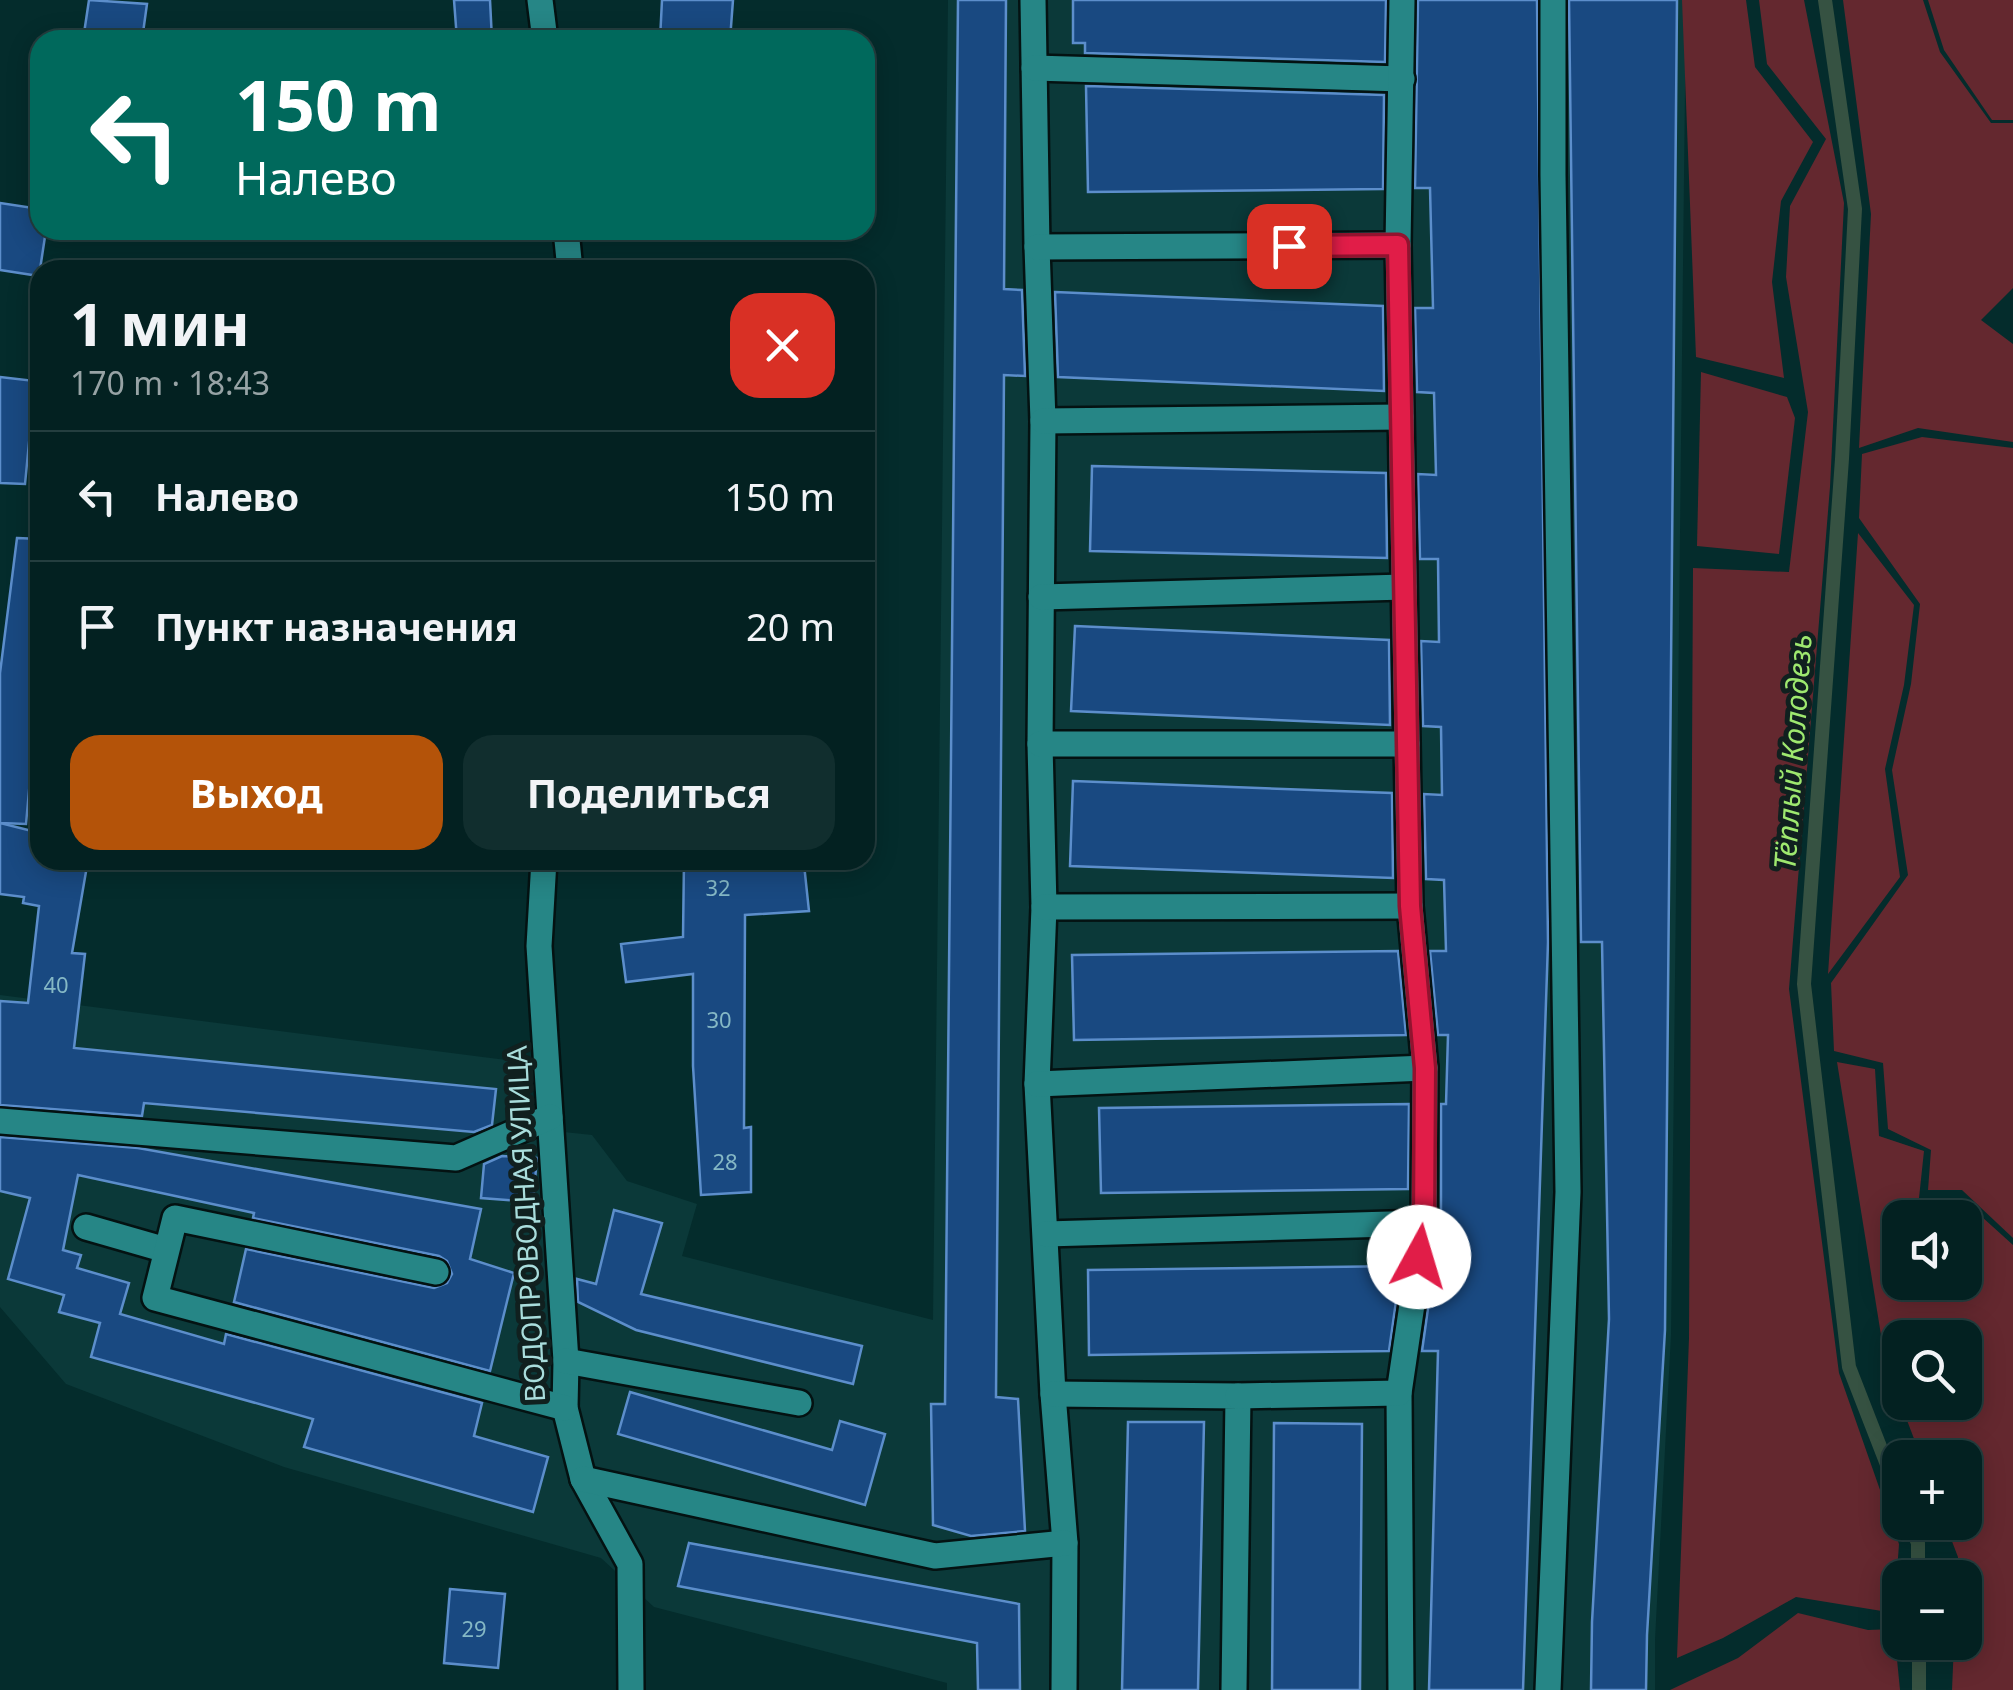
<!DOCTYPE html>
<html lang="ru">
<meta charset="utf-8">
<style>
:root{--surface:#032121;--page:#112e2e;--text:#f1f3f6;--muted:#97a3a5;--line:#243e3f;--accent:#b45309}
body{margin:0;font-family:"Noto Sans",sans-serif;background:var(--page);color:var(--text);height:100vh;display:flex;flex-direction:column;font-size:38px;white-space:nowrap}
*{box-sizing:border-box;margin:0}
p{font-size:32px;color:var(--muted)}
.icon{flex:none;width:55px;height:55px;fill:none;stroke:currentColor;stroke-width:2;stroke-linecap:round;stroke-linejoin:round}
.map{position:relative;flex:1;overflow:hidden}
.panel{position:absolute;left:30px;top:260px;width:845px;height:610px;display:flex;flex-direction:column;background:var(--surface);border-radius:30px;box-shadow:0 5px 25px #0003,0 0 0 2px var(--line)}
.panel>*{flex:none}
.hud{position:absolute;left:30px;top:30px;width:845px;height:210px;border-radius:30px;box-shadow:0 5px 25px #0003,0 0 0 2px var(--line);background:#00695c;color:#fff;overflow:hidden}
.fabs{position:absolute;left:1882px;top:1200px;display:grid;gap:20px}
.fabs a{display:grid;place-items:center;width:100px;height:100px;border-radius:20px;background:var(--surface);box-shadow:0 5px 25px #0003,0 0 0 2px var(--line);font-size:50px}
.pin{position:absolute;display:grid;place-items:center;width:85px;height:85px;color:#fff;margin:-42px;border-radius:20px;box-shadow:0 5px 15px #0006}
.me{position:absolute;width:110px;margin:-55px;rotate:6deg;stroke-linejoin:round;filter:drop-shadow(0 0 8px #0008)}
.turn{display:flex;align-items:center;gap:35px;height:210px;padding:0 40px;font-size:45px}
.turn .icon{width:130px;height:130px;stroke-width:2.5}
.turn b{display:block;font-size:70px;line-height:85px}
.round{display:grid;place-items:center;flex:none;width:105px;height:105px;border-radius:30px;background:var(--page)}
.head{display:flex;align-items:center;justify-content:space-between;height:170px;padding:0 40px}
h1{font-size:60px;font-weight:700;line-height:75px}
.action{display:flex;gap:20px;margin-top:auto;padding:20px 40px}
.action a{flex:1;height:115px;border-radius:30px;background:var(--accent);color:#fff;font-size:40px;font-weight:700;line-height:115px;text-align:center}
.action a+a{background:var(--page);color:var(--text)}
ul{padding:0;list-style:none}
li{display:flex;align-items:center;gap:30px;height:130px;padding:0 40px;border-top:2px solid var(--line)}
li div{flex:1}
li b{display:block;font-size:38px}
li em{font-style:normal}
.map>svg:first-child{display:block}
.built{fill:#0b3939}
.green{fill:#64282f;fill-rule:evenodd}
.lines{fill:none;stroke-linecap:round;stroke-linejoin:round}
.stream{stroke:#365242;stroke-width:14}
.building{fill:#194981;stroke:#5c8ecb;stroke-width:2.5}
.minor-casing{stroke:#041212;stroke-width:30}
.minor{stroke:#268686;stroke-width:25}
.route-casing{stroke:#92132f;stroke-width:25}
.route{stroke:#e11d48;stroke-width:18}
.labels{text-anchor:middle;dominant-baseline:central;stroke-width:10;stroke-linejoin:round;paint-order:stroke}
.number-label{font-size:22px;fill:#85b8c5}
.street-label{font-size:28px;fill:#a9dddc;stroke:#10201f}
.water-label{font-size:30px;font-style:italic;fill:#9ee86f;stroke:#10201f}
</style>
<div class="map">
<svg width="2013" height="1690" viewBox="0 0 2013 1690">
<rect width="100%" height="100%" fill="#042c2c"/>
<polygon class="built" points="948,0 1686,0 1671,1335 1655,1640 1655,1690 947,1690 947,1683 654,1607 601,1558 284,1467 66,1384 0,1307 0,995 529,1063 517,1127 592,1135 627,1181 697,1204 682,1256 933,1320"/>
<g class="green">
<polygon points="1682,0 1746,0 1755,67 1813,142 1781,201 1772,282 1784,378 1696,357"/>
<polygon points="1759,0 1804,0 1844,203 1830,487 1789,989 1839,1373 1899,1544 1894,1613 1796,1597 1723,1638 1677,1658 1689,1338 1693,568 1789,572 1808,412 1786,277 1790,206 1826,139 1767,64"/>
<polygon points="1843,0 1923,0 1940,52 1991,123 2013,123 2013,288 1981,320 2013,344 2013,442 1918,428 1859,448 1871,214"/>
<polygon points="1928,0 2013,0 2013,120 1992,120 1944,50"/>
<polygon points="1701,372 1787,397 1795,418 1779,554 1697,546"/>
<polygon points="1922,437 2013,448 2013,1238 1962,1190 1928,1190 1931,1150 1888,1129 1883,1063 1834,1051 1831,983 1908,875 1892,770 1911,684 1920,604 1859,518 1862,454"/>
<polygon points="1858,533 1914,605 1904,685 1885,769 1900,877 1828,974"/>
<path d="M1837,1062l38,7 4,67 45,15 -5,47h42l52,47v445h-61l2,-47 11,-1v-64l-8,-1 1,-20 -13,-34 20,-1v-64l-44,-1 -21,-55h65v-64h-65v64l-14,-36zM1900,1218h65v64h-65z"/>
<polygon points="1798,1613 1868,1630 1894,1629 1900,1690 1670,1690 1738,1658"/>
</g>
<g class="lines">
<g class="stream">
<polyline points="1825,0 1855,209 1842,459 1804,984 1849,1367 1900,1498"/>
<polyline points="1909,1522 1918,1543 1918,1578"/>
<polyline points="1919,1642 1919,1690"/>
</g>
</g>
<g class="building">
<polygon points="89,0 147,4 142,40 83,40"/>
<polygon points="454,0 490,0 492,40 457,40"/>
<polygon points="662,0 733,0 730,40 660,40"/>
<polygon points="958,0 1006,0 1004,289 1022,290 1025,376 1004,375 996,1397 1018,1399 1025,1531 971,1536 933,1525 931,1404 945,1404"/>
<polygon points="1073,0 1386,0 1385,62 1085,53 1085,43 1073,43"/>
<polygon points="1418,0 1537,0 1548,942 1523,1690 1429,1690 1438,1351 1422,1351 1434,1266 1441,1265 1441,1104 1446,1104 1448,1035 1438,1035 1430,951 1446,951 1444,880 1426,879 1424,794 1442,795 1441,727 1423,726 1421,641 1439,642 1438,559 1420,559 1418,474 1436,475 1434,393 1417,392 1415,308 1433,308 1430,188 1415,188"/>
<polygon points="1569,0 1677,0 1665,1330 1647,1635 1646,1690 1591,1690 1592,1622 1609,1319 1602,942 1581,942"/>
<polygon points="1086,86 1384,95 1383,189 1088,192"/>
<polygon points="0,203 40,209 40,230 46,230 39,276 0,270"/>
<polygon points="1055,292 1383,306 1384,391 1058,377"/>
<polygon points="0,377 35,381 25,484 0,483"/>
<polygon points="1092,466 1386,473 1387,558 1090,551"/>
<polygon points="17,538 40,539 40,725 35,725 26,824 0,823 0,673"/>
<polygon points="1075,626 1389,640 1390,725 1071,711"/>
<polygon points="1073,781 1392,793 1393,878 1070,866"/>
<polygon points="0,823 40,833 40,860 88,860 72,953 85,954 74,1048 496,1089 492,1125 474,1132 144,1103 142,1116 0,1105 0,1001 28,1003 39,906 23,903 24,897 0,894"/>
<polygon points="684,860 752,860 752,869 804,864 809,911 745,915 744,1128 751,1127 751,1192 701,1195 693,1066 693,974 626,982 621,944 683,937"/>
<polygon points="1398,951 1406,1035 1074,1040 1072,955"/>
<polygon points="1409,1104 1408,1189 1101,1193 1099,1108"/>
<polygon points="0,1137 138,1148 481,1209 470,1259 514,1273 490,1371 234,1302 246,1249 434,1288 447,1283 452,1274 447,1261 439,1256 253,1218 254,1213 78,1175 63,1250 81,1255 77,1268 129,1283 120,1314 224,1344 226,1334 482,1403 474,1436 548,1457 533,1512 304,1447 313,1419 91,1357 100,1323 59,1312 64,1295 8,1279 30,1198 0,1191"/>
<polygon points="502,1156 537,1158 533,1202 481,1198 484,1164"/>
<polygon points="614,1210 662,1223 641,1294 862,1346 853,1384 636,1330 578,1302 577,1279 596,1284"/>
<polygon points="1401,1266 1389,1351 1089,1355 1088,1270"/>
<polygon points="630,1392 832,1450 840,1421 885,1434 865,1505 618,1434"/>
<polygon points="1128,1422 1204,1422 1198,1690 1122,1690"/>
<polygon points="1274,1423 1362,1424 1360,1690 1272,1690"/>
<polygon points="689,1543 1019,1604 1020,1690 978,1690 977,1643 678,1586"/>
<polygon points="450,1589 505,1594 498,1668 444,1663"/>
</g>
<g class="lines">
<defs>
<g id="minor">
<polyline points="540,0 545,40"/>
<polyline points="1033,0 1037,247 1043,421 1040,744 1044,907 1037,1084 1053,1394 1065,1543 1064,1690"/>
<polyline points="1034,68 1402,79"/>
<polyline points="566,230 570,270"/>
<polyline points="1037,247 1398,245"/>
<polyline points="1043,421 1401,417"/>
<polyline points="1041,597 1404,587"/>
<polyline points="1040,744 1407,744"/>
<polyline points="544,860 539,946 566,1361 565,1408 583,1479 630,1564 631,1690"/>
<polyline points="1044,907 1410,906"/>
<polyline points="1037,1084 1425,1068"/>
<polyline points="0,1121 456,1158 550,1117"/>
<polyline points="86,1227 166,1250"/>
<polyline points="1046,1234 1424,1223"/>
<polyline points="436,1272 175,1218 155,1298 565,1408"/>
<polyline points="566,1361 799,1403"/>
<polyline points="1399,1393 1401,1690"/>
<polyline points="1053,1394 1238,1396 1234,1690"/>
<polyline points="1238,1396 1399,1393 1424,1223 1425,1068 1410,906 1398,245 1402,0"/>
<polyline points="583,1479 935,1556 1065,1543"/>
<polyline points="1548,1690 1568,1192 1553,175 1553,0"/>
</g>
</defs>
<use href="#minor" class="minor-casing"/>
<use href="#minor" class="minor"/>
</g>
<g class="lines">
<defs>
<polyline id="route" points="1289,246 1398,245 1410,906 1425,1068 1424,1223 1419,1257"/>
</defs>
<use href="#route" class="route-casing"/>
<use href="#route" class="route"/>
</g>
<g class="labels">
<g class="number-label">
<text x="718" y="887">32</text>
<text x="56" y="984">40</text>
<text x="719" y="1019">30</text>
<text x="725" y="1161">28</text>
<text x="474" y="1628">29</text>
</g>
<g class="street-label">
<text transform="translate(525 1224) rotate(-93)">ВОДОПРОВОДНАЯ УЛИЦА</text>
</g>
<g class="water-label">
<text transform="translate(1792 752) rotate(-86)">Тёплый Колодезь</text>
</g>
</g>
</svg>
<div class="fabs">
<a><svg class="icon" aria-label="sound" viewBox="0 0 24 24"><path d="M4 9h4l5-4v14l-5-4H4zM17 9q2 3 0 6"/></svg></a>
<a><svg class="icon" aria-label="search" viewBox="0 0 24 24"><circle cx="10" cy="10" r="6"/><path d="M15 15l6 6"/></svg></a>
<a>+</a>
<a>−</a>
</div>
<div class="pin" style="left:1289px;top:246px;background:#d93025"><svg class="icon" aria-label="arrive" viewBox="0 0 24 24"><path d="M6 21V4h12l-3 4 3 4H6"/></svg></div>
<svg class="me" style="left:1419px;top:1257px" viewBox="-20 -20 40 40"><circle r="19" fill="#fff"/><path d="M0-13L10 11 0 6-10 11z" fill="#e11d48"/></svg>
<div class="hud">
<div class="turn"><svg class="icon" aria-label="left" viewBox="0 0 24 24"><path d="M17 20v-9H6M10 6l-5 5 5 5"/></svg><div><b>150 m</b>Налево</div></div>
</div>
<section class="panel">
<div class="head"><div><h1>1 мин</h1><p>170 m · 18:43</p></div><a class="round" style="background:#d93025;color:#fff"><svg class="icon" aria-label="close" viewBox="0 0 24 24"><path d="M6 6l12 12M18 6L6 18"/></svg></a></div>
<ul>
<li><svg class="icon" aria-label="left" viewBox="0 0 24 24"><path d="M17 20v-9H6M10 6l-5 5 5 5"/></svg><div><b>Налево</b></div><em>150 m</em></li>
<li><svg class="icon" aria-label="arrive" viewBox="0 0 24 24"><path d="M6 21V4h12l-3 4 3 4H6"/></svg><div><b>Пункт назначения</b></div><em>20 m</em></li>
</ul>
<div class="action"><a>Выход</a><a>Поделиться</a></div>
</section>
</div>
